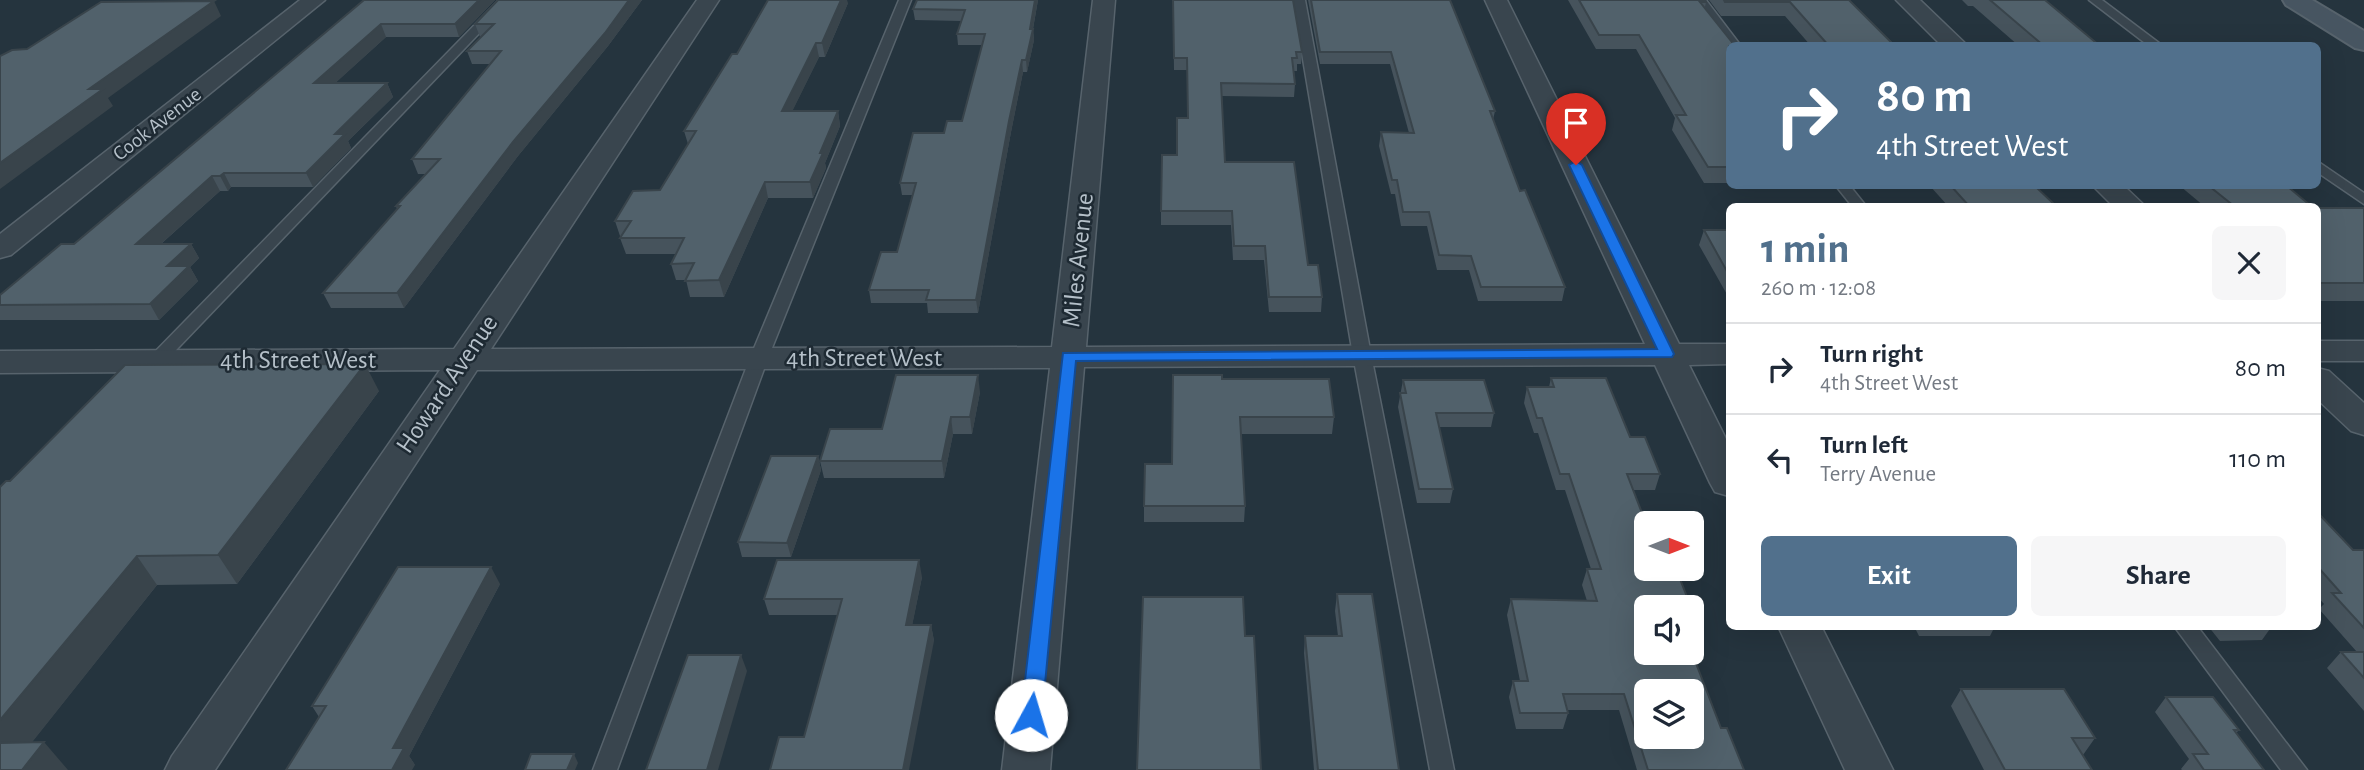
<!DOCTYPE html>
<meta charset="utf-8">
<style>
:root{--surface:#fff;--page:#f6f6f7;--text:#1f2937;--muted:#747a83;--line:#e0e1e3;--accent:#51708c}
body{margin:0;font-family:"Alegreya Sans",sans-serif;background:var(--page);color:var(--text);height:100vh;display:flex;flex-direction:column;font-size:26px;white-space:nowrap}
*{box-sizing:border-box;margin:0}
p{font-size:23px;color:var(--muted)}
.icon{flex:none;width:38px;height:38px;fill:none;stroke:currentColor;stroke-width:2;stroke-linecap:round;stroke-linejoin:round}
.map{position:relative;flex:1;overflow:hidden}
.sheet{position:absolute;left:1726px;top:203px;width:595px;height:427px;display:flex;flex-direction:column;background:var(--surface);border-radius:10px;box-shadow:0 7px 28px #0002}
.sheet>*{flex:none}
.top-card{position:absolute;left:1726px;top:42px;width:595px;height:147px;border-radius:10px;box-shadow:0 7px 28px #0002;background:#51708c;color:#fff;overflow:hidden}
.needle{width:46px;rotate:90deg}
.controls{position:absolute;left:1634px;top:511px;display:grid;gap:14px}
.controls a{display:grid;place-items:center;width:70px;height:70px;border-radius:10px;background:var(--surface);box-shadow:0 7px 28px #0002;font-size:35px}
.pin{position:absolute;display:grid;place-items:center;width:60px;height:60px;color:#fff;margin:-72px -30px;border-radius:50% 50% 50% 0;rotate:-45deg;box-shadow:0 0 7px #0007}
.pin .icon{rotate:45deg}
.me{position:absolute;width:77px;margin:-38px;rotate:6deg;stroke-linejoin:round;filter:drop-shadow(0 0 5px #0008)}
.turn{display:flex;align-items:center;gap:24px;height:147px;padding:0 35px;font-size:32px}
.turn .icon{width:91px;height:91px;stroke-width:2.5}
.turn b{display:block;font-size:49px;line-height:60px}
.round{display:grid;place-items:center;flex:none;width:74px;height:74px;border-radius:10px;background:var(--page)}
.summary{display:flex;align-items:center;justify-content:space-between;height:119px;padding:0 35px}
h1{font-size:42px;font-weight:700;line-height:52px;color:var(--accent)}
.button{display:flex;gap:14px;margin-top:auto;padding:14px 35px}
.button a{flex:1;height:80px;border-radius:10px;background:var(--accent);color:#fff;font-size:28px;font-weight:700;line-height:80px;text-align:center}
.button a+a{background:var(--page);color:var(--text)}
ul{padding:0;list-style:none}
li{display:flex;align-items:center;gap:21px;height:91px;padding:0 35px;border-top:2px solid var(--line)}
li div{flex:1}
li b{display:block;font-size:26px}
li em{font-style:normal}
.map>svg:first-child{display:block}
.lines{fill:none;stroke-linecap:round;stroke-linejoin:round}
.lane-casing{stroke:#57636c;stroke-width:3}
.street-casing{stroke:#57636c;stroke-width:3}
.secondary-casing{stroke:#57636c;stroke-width:4}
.lane{fill:#39454e;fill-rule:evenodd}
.street{fill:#39454e;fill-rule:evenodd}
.secondary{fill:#475561;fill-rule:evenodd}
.wall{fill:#46535c}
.shaded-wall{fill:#39444b}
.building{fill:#51616b;stroke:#39444b;stroke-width:2;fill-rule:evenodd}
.route{fill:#1a73e8;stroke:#114b97;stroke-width:2}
.labels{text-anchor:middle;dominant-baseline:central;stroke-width:5;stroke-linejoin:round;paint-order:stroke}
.far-street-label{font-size:21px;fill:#b5c0c9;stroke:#1e2a33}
.street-label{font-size:26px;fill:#b5c0c9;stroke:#1e2a33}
</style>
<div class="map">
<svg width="2364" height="770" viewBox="0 0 2364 770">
<rect width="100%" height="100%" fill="#25343e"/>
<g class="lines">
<defs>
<g id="lane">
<polygon points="499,0 511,0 156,371 144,371 141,367 144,363"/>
<polygon points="899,0 911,0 768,358 617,770 593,770 750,358"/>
<polygon points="1293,0 1305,0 1371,355 1454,770 1430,770 1353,355"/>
<polygon points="1694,0 1706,0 1741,46 1729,46"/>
<polygon points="2089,0 2102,0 2163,46 2149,46"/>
<polygon points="2317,161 2364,193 2364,204 2317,172"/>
<polygon points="1836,186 1850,186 1866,206 1852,206"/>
<polygon points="2174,626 2197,626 2307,770 2281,770"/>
</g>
<g id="street">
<polygon points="300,0 325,0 11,255 0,258 0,234"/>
<polygon points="697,0 719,0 491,349 1052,347 1093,0 1115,0 1086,347 1645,344 1485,0 1507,0 1679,344 1729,344 1729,364 1689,365 1729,445 1729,496 1715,492 1710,483 1655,365 1084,367 1050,770 1002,770 1050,368 477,370 215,770 165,770 172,756 440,370 0,373 0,351 454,349"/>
<polygon points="1896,0 1920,0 1968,46 1942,46"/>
<polygon points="2093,186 2124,186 2145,206 2113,206"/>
<rect x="2317" y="341" width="47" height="20"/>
<polygon points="2317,368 2329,371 2364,403 2364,435 2351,431 2317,399"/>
<polygon points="1778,626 1821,626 1893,770 1845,770"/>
</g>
<polygon id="secondary" points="2283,0 2312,0 2364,31 2364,50 2355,48 2286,5"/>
</defs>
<use href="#lane" class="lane-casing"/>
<use href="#street" class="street-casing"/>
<use href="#secondary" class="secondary-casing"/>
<use href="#lane" class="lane"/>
<use href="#street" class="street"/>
<use href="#secondary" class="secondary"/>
</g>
<g class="wall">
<polygon points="364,0 495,0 459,37 386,37 335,83 387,83 393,97 348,141 351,148 313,187 231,187 228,191 220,191 161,244 191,244 199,258 190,267 198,281 159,320 0,320 0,295 74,244"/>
<polygon points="498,0 642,0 608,46 518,156 404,308 331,308 323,293 397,209 396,206 427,174 418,174 412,159 490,64 472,64 467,51 481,37 480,37 475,24"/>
<polygon points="1038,0 1033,29 1034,40 1027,72 1023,72 1011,132 978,313 928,313 927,303 871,303 869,290 897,252 913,195 902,195 900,183 944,133 962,121 982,45 958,45 957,34 961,21 915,20 913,9"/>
<polygon points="1173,0 1302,52 1301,64 1297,64 1297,71 1294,71 1295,84 1294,97 1222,96 1225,162 1308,265 1322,297 1321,312 1269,312 1264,260 1233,260 1231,225 1161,225 1161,211 1188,118 1187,70 1174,70"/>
<polygon points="1308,0 1450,0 1495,111 1493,120 1520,191 1565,287 1562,301 1478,301 1469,270 1437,270 1427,226 1401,226 1395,194 1391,194 1379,146 1381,132 1409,133 1390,64 1320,64"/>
<polygon points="1568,0 1705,0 1706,2 1705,7 1729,46 1729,183 1704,183 1672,130 1675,118 1636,49 1596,49"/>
<polygon points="1709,0 1849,0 1895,46 1811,46 1785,16 1721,16"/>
<polygon points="1962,0 2045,0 2100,46 2019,46 1973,6 1968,6"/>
<polygon points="848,3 825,57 819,57 792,111 838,111 840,126 825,163 826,168 813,198 768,198 724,297 690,297 686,280 676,280 671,264 676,254 626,254 620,238 622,236 620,236 615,221 660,190 688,144 684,131 737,54"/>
<polygon points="1732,186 1812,186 1811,188 1733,187"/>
<polygon points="1930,186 2035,186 2056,206 1948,206"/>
<polygon points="2180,186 2287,186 2311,206 2204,206"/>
<rect x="2317" y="208" width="47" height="93"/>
<polygon points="1704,230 1729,230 1729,298 1699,245"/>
<polygon points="1551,378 1630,437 1660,474 1655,490 1633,490 1647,607 1721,728 1744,770 1637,770 1619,710 1567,710 1568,713 1563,729 1516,729 1509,697 1513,681 1520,681 1507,615 1511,599 1587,601 1582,585 1587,569 1591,569 1565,490 1556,490 1538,433 1534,433 1524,403 1527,387 1549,387"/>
<polygon points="1222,379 1334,417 1332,434 1241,434 1245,506 1244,522 1144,522 1144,506 1172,464"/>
<polygon points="1403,380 1494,413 1491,427 1439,427 1453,489 1450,503 1417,503 1398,407"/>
<polygon points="379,391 237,584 157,585 31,743 0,770 10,481"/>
<polygon points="980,392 972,434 953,434 944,478 824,478 820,461 882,429"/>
<polygon points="818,456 821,470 791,557 742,557 738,542"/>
<polygon points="2317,512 2353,550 2364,550 2364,711 2327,668 2341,652 2357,652 2319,609 2324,604 2317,596"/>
<polygon points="922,577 912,625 931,625 934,641 804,737 838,615 769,615 764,599"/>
<polygon points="500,584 409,756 415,765 319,717 312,706"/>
<polygon points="1337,594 1399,770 1314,770 1304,653 1305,636 1338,636 1335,611"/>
<polygon points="1914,626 1995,626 1990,636 1919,636"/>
<polygon points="2208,626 2272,626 2262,640 2220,641"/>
<polygon points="1961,689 2095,738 2083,755 2092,770 1984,770 1951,706"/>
<polygon points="2166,697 2239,730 2236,733 2264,770 2182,770 2181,769 2189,759 2155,712"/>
</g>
<g class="shaded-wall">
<polygon points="479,0 495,0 459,37 455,24"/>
<polygon points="629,0 642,0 608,46 518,156 404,308 397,293 513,142"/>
<polygon points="841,0 847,0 848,3 825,57 822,43"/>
<polygon points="1035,0 1038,0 1032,34 1033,29 1034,40 1027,72 1026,60 1030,29"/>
<polygon points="214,1 221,16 108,98 113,106 0,189 0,163 89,89"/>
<polygon points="381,24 386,37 320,97 314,83"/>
<polygon points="816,43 819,57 785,126 782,111"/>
<polygon points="1022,60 1023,72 1011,132 978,313 976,300 1009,121"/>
<polygon points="387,83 393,97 348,141 351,148 313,187 306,173 335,134"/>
<polygon points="838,111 840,126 825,163 826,168 813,198 810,182 820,153"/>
<polygon points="224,173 231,187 228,191 220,176"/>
<polygon points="212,176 220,191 145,258 136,244"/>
<polygon points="765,182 768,198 724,297 719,280"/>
<polygon points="191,244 199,258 190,267 198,281 159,320 150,304 167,266"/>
<polygon points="365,364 379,391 237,584 218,555"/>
<polygon points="978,375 980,392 972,434 970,417"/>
<polygon points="951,417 953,434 944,478 942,461"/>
<polygon points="818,456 821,470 791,557 787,543"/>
<polygon points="137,556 157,585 10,770 0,764 0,720"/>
<polygon points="919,560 922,577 909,641 906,625"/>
<polygon points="491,567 500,584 409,756 415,765 412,770 392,770 393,748"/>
<polygon points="931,625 934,641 909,770 903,770"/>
<polygon points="741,655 747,671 718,770 707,770"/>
<polygon points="44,742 68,770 22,770"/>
<polygon points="574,754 578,763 575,770 567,770"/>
</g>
<g class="building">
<polygon points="364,0 479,0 455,24 381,24 314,83 387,83 335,134 345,134 306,173 224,173 220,176 212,176 136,244 191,244 167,266 189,266 150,304 0,305 0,295 61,244 74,244"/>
<polygon points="498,0 629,0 605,33 513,142 397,293 323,293 400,206 396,206 440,159 412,159 501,51 467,51 494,24 475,24"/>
<polygon points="768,0 841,0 822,43 816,43 782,111 838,111 820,153 823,153 810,182 765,182 719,280 685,281 694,263 671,264 684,238 620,238 631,221 615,221 633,191 660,190 696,131 684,131 732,54 737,54"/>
<polygon points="917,0 1035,0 1030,29 1033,29 1026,60 1022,60 1009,121 976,300 926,300 929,290 869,290 881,252 897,252 916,183 900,183 913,133 944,133 947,121 962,121 985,34 957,34 965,10 913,9"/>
<polygon points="1173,0 1293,0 1302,52 1296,52 1297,58 1292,58 1295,84 1221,83 1225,162 1294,162 1308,265 1318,265 1322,297 1269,297 1265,246 1234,246 1232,211 1161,211 1162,155 1177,155 1177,118 1188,118 1187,58 1174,58"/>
<polygon points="1311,0 1450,0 1495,111 1490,111 1520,191 1525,190 1565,287 1481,287 1471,256 1439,255 1429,212 1403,212 1397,180 1392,180 1381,132 1414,133 1391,52 1320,52"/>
<polygon points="1579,0 1705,0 1706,2 1700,2 1735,46 1729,46 1729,167 1708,167 1676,115 1686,115 1639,35 1599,35"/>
<polygon points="1724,0 1849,0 1895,46 1829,46 1790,2 1725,2"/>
<polygon points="1990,0 2045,0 2100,46 2044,46"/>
<polygon points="214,1 89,89 103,89 0,163 0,56 12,50 27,49 101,2"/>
<polygon points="1951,186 2035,186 2056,206 1969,206"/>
<polygon points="2209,186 2287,186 2311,206 2234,206"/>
<rect x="2317" y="208" width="47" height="75"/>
<polygon points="1704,230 1729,230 1729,275"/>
<polygon points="365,364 218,555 137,556 0,720 0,487 6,481 10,481 125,365"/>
<polygon points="896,375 978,375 970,417 951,417 942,461 820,461 830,429 882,429"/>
<polygon points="1173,375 1222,375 1222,379 1329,379 1334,417 1240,417 1245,506 1144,506 1145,464 1172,464"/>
<path d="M1551,378h55l24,59h15l15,37h-33l20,52v43h29l15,38h-44v46h45l29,75h6l17,42h-96l-24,-76h-61l5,19h-48l-7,-32h15l-17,-82 86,2 -10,-32h14l-32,-95h-9l-18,-56h-5l-10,-31h27zM1647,691h45v46h-45z"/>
<polygon points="1403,380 1484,380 1494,413 1436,413 1453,489 1419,489 1400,393 1406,393"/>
<polygon points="771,456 818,456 787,543 738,542"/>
<polygon points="2317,512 2353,550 2364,550 2364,628 2332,593 2341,593 2317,566"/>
<polygon points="777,560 919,560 906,625 931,625 903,770 770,770 779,737 804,737 842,599 764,599"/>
<polygon points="398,567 491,567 393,748 404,748 392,770 286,770 326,706 312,706"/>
<polygon points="1337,594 1372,594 1399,770 1318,770 1305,636 1342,636"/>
<polygon points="1143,597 1243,597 1245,636 1254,636 1261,770 1137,770"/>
<polygon points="2341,652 2364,652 2364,678"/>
<polygon points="688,655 741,655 707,770 646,770"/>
<polygon points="1961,689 2064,689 2095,738 2072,738 2092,770 2005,770"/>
<polygon points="2166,697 2213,697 2239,730 2234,730 2264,770 2204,770 2193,754 2208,754"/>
<polygon points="44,742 22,770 0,770 0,743"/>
<polygon points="531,754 574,754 567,770 525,770"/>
</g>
<polygon class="route" points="1576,161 1582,165 1674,354 1672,357 1076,361 1042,715 1039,721 1031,723 1024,721 1021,715 1063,353 1657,349 1569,165"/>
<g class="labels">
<g class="far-street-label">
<text transform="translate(157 124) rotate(-38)">Cook Avenue</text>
</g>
<g class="street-label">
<text transform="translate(1078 260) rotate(-84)">Miles Avenue</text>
<text x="864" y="358">4th Street West</text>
<text x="298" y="360">4th Street West</text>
<text transform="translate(447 384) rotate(-56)">Howard Avenue</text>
</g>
</g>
</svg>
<div class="controls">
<a><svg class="needle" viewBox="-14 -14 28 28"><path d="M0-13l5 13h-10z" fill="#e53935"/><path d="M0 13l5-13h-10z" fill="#747a83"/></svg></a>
<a><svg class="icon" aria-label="sound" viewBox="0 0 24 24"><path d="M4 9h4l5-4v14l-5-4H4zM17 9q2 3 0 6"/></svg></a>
<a><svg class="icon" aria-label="layers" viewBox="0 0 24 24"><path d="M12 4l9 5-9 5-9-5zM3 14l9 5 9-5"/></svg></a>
</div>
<div class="pin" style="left:1576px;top:165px;background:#d93025"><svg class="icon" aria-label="arrive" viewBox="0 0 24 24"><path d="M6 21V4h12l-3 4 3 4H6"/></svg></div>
<svg class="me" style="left:1031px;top:715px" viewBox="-20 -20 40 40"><circle r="19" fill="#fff"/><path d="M0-13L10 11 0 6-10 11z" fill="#1a73e8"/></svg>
<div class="top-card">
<div class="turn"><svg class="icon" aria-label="right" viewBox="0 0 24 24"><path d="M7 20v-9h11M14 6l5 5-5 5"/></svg><div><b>80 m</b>4th Street West</div></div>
</div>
<section class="sheet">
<div class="summary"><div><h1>1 min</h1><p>260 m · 12:08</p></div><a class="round"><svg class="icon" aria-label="close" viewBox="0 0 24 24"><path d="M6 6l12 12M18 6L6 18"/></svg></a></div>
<ul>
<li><svg class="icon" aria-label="right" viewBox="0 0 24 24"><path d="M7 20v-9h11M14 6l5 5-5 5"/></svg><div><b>Turn right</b><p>4th Street West</p></div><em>80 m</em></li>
<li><svg class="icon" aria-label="left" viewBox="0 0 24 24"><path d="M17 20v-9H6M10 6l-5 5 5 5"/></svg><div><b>Turn left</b><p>Terry Avenue</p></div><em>110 m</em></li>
</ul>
<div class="button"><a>Exit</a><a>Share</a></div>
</section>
</div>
